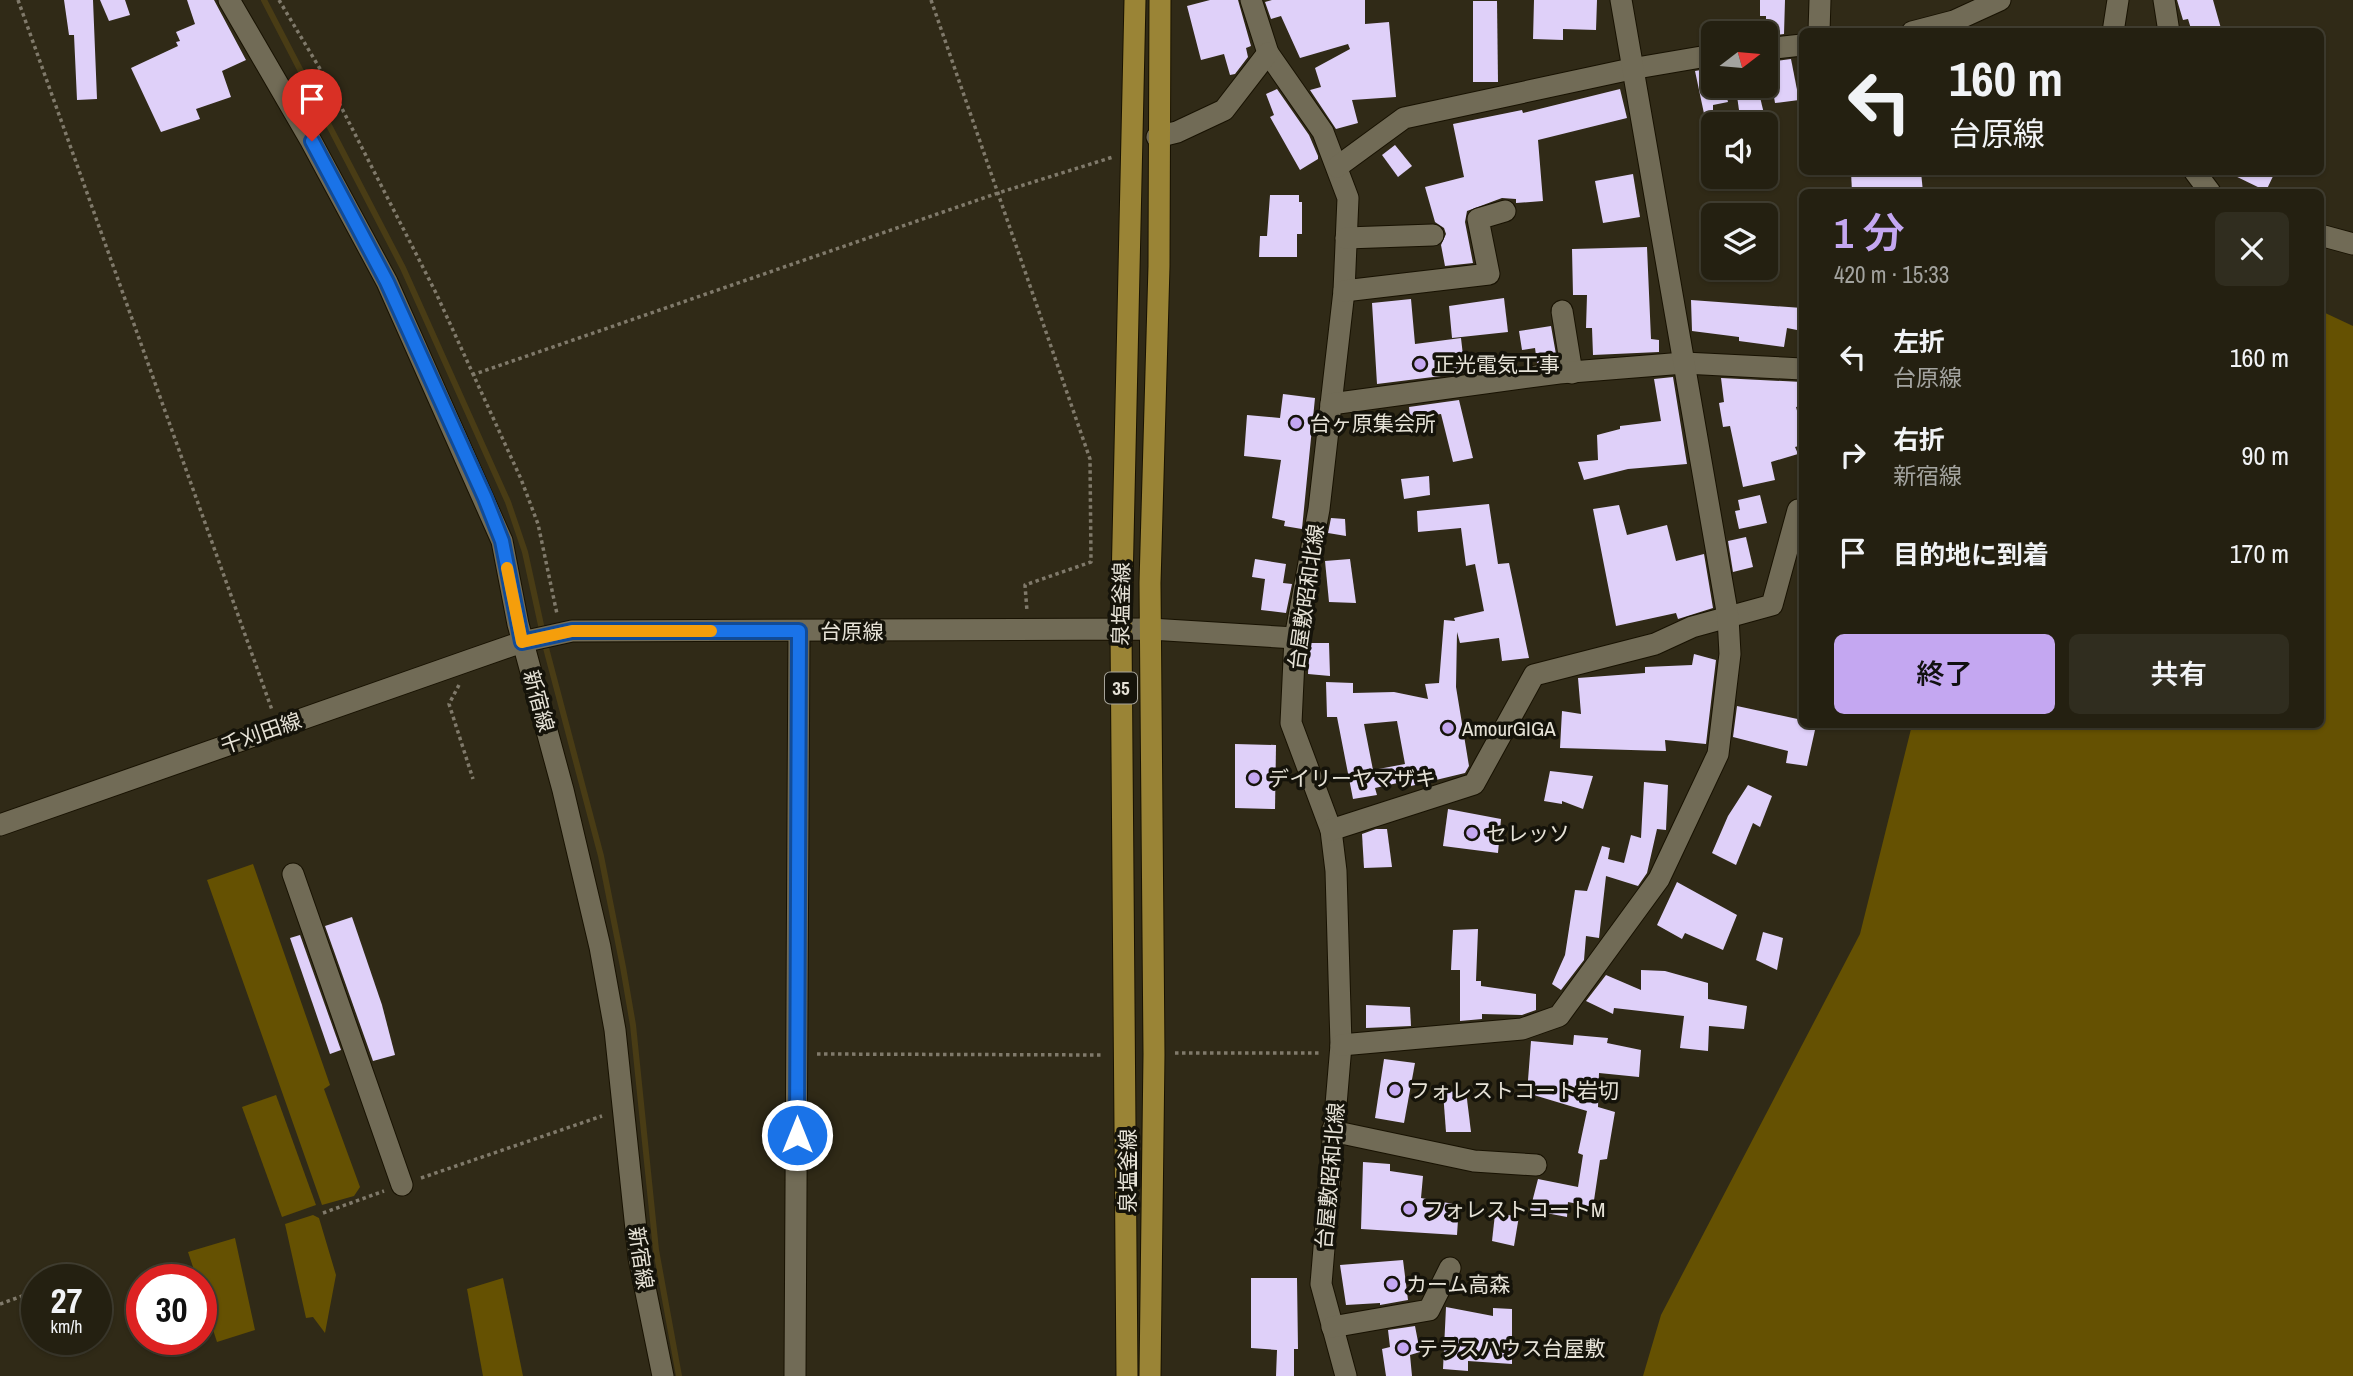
<!DOCTYPE html>
<html lang="ja">
<meta charset="utf-8">
<style>
:root{--surface:#242011;--page:#302d1f;--text:#f1f3f6;--muted:#a3a39f;--line:#413e31;--accent:#c4a7f1}
body{margin:0;font-family:"Archivo Narrow","Noto Sans JP",sans-serif;background:var(--page);color:var(--text);height:100vh;display:flex;flex-direction:column;font-size:26px;white-space:nowrap}
*{box-sizing:border-box;margin:0}
p{font-size:23px;color:var(--muted)}
.icon{flex:none;width:38px;height:38px;fill:none;stroke:currentColor;stroke-width:2;stroke-linecap:round;stroke-linejoin:round}
.map{position:relative;flex:1;overflow:hidden}
.drawer{position:absolute;left:1799px;top:189px;width:525px;height:539px;display:flex;flex-direction:column;background:var(--surface);border-radius:10px;box-shadow:0 2px 5px #0004,0 0 0 2px var(--line)}
.drawer>*{flex:none}
.hud{position:absolute;left:1799px;top:28px;width:525px;height:147px;border-radius:10px;box-shadow:0 2px 5px #0004,0 0 0 2px var(--line);background:#242011;color:var(--text);overflow:hidden}
.needle{width:46px;rotate:74deg}
.tools{position:absolute;left:1701px;top:21px;display:grid;gap:14px}
.tools a{display:grid;place-items:center;width:77px;height:77px;border-radius:10px;background:var(--surface);box-shadow:0 2px 5px #0004,0 0 0 2px var(--line);font-size:35px}
.speed{position:absolute;left:21px;top:1264px;display:flex;gap:14px;font-size:35px;font-weight:700;text-align:center}
.speed>*{display:grid;place-content:center;width:91px;height:91px;border-radius:50%;background:var(--surface);box-shadow:0 2px 5px #0004,0 0 0 2px var(--line);line-height:1}
.speed small{font-size:18px;font-weight:400}
.speed .limit{border:10px solid #d22;background:#fff;color:#111}
.pin{position:absolute;display:grid;place-items:center;width:60px;height:60px;color:#fff;margin:-72px -30px;border-radius:50% 50% 50% 0;rotate:-45deg;box-shadow:0 0 7px #0007}
.pin .icon{rotate:45deg}
.me{position:absolute;width:77px;margin:-38px;rotate:0deg;stroke-linejoin:round;filter:drop-shadow(0 0 5px #0008)}
.turn{display:flex;align-items:center;gap:24px;height:147px;padding:0 35px;font-size:32px}
.turn .icon{width:91px;height:91px;stroke-width:2.5}
.turn b{display:block;font-size:49px;line-height:60px}
.round{display:grid;place-items:center;flex:none;width:74px;height:74px;border-radius:10px;background:var(--page)}
.summary{display:flex;align-items:center;justify-content:space-between;height:119px;padding:0 35px}
h1{font-size:42px;font-weight:600;line-height:52px;color:var(--accent)}
.primary-button{display:flex;gap:14px;margin-top:auto;padding:14px 35px}
.primary-button a{flex:1;height:80px;border-radius:10px;background:var(--accent);color:#111;font-size:28px;font-weight:600;line-height:80px;text-align:center}
.primary-button a+a{background:var(--page);color:var(--text)}
ul{padding:0;list-style:none}
li{display:flex;align-items:center;gap:21px;height:98px;padding:0 35px}
li div{flex:1}
li b{display:block;font-size:26px}
li em{font-style:normal}
.map>svg:first-child{display:block}
.green{fill:#655102}
.lines{fill:none;stroke-linecap:round;stroke-linejoin:round}
.stream{stroke:#493c15;stroke-width:6}
.building{fill:#dfd0f9;fill-rule:evenodd}
.minor-casing{stroke:#181202;stroke-width:23}
.major-casing{stroke:#181202;stroke-width:23}
.path{stroke:#807a6b;stroke-width:3.5;stroke-dasharray:3.5 3.5;stroke-linecap:butt}
.minor{stroke:#716b56;stroke-width:21}
.major{stroke:#9a8436;stroke-width:21}
.route-casing{stroke:#114b97;stroke-width:18}
.route{stroke:#1a73e8;stroke-width:12}
.slow{stroke:#f59e0b;stroke-width:12}
.poi-dot{fill:#c4a7f1;stroke:#15130a;stroke-width:2.5}
.labels{text-anchor:middle;dominant-baseline:central;stroke-width:7;stroke-linejoin:round;paint-order:stroke}
.shield{fill:#15130a;stroke:#a7a49a;stroke-width:2}
.shield-label{font-size:19px;font-weight:bold;fill:#e6e2d7}
.poi-label{font-size:21px;fill:#e6e2d7;stroke:#15130a;text-anchor:start}
.street-label{font-size:21px;fill:#e6e2d7;stroke:#15130a}
</style>
<div class="map">
<svg width="2353" height="1376" viewBox="0 0 2353 1376">
<rect width="100%" height="100%" fill="#302a17"/>
<g class="green">
<polygon points="2321,311 2353,326 2353,1376 1643,1376 1661,1315 1860,934 1912,725 2320,724"/>
<polygon points="253,864 330,1085 324,1089 360,1187 354,1196 322,1205 207,880"/>
<polygon points="276,1095 316,1205 282,1217 242,1107"/>
<polygon points="313,1215 319,1218 336,1275 325,1333 313,1317 306,1318 285,1224"/>
<polygon points="235,1238 255,1330 217,1342 201,1293 201,1279 197,1279 188,1252"/>
<polygon points="503,1278 523,1376 483,1376 467,1289"/>
</g>
<g class="lines">
<polyline class="stream" points="264,0 403,268 508,502 525,552 546,648 601,856 623,967 633,1025 656,1250 679,1376"/>
</g>
<g class="building">
<polygon points="64,0 93,0 97,99 77,100 74,35 69,35"/>
<polygon points="100,0 125,0 130,15 109,21"/>
<polygon points="187,0 214,0 246,60 222,71 231,97 196,109 200,119 161,132 131,68 178,46 176,42 180,41 176,32 195,24"/>
<polygon points="1210,0 1238,0 1251,46 1246,48 1248,57 1235,74 1230,75 1224,54 1201,60 1187,6"/>
<polygon points="1272,0 1365,0 1365,24 1389,22 1396,97 1352,100 1358,123 1336,129 1310,90 1321,87 1315,68 1350,49 1348,44 1300,58 1281,16 1271,19 1265,2"/>
<polygon points="1534,0 1597,0 1596,30 1563,29 1563,40 1533,39"/>
<polygon points="1760,0 1785,0 1784,34 1766,36 1766,16 1760,16"/>
<polygon points="2177,0 2213,0 2222,32 2192,32 2188,19 2183,20"/>
<polygon points="1473,1 1497,1 1498,82 1473,82"/>
<polygon points="1791,59 1799,100 1775,103 1768,62"/>
<polygon points="1713,68 1713,86 1724,86 1728,102 1713,105 1713,123 1706,123 1695,71"/>
<polygon points="1277,89 1309,135 1318,156 1318,159 1300,170 1270,117 1274,115 1266,94"/>
<polygon points="1620,89 1627,118 1538,140 1543,201 1516,203 1516,199 1502,198 1467,211 1465,222 1473,263 1445,266 1441,245 1446,234 1444,228 1435,222 1425,187 1464,177 1453,124 1522,110 1523,113"/>
<polygon points="1759,93 1766,122 1741,124 1737,96"/>
<polygon points="1395,145 1412,166 1398,177 1382,155"/>
<polygon points="1851,172 1921,172 1923,192 1852,192"/>
<polygon points="2227,172 2275,172 2266,191"/>
<polygon points="1633,174 1640,217 1603,223 1595,181"/>
<polygon points="1270,195 1299,195 1299,202 1302,202 1302,234 1297,234 1297,257 1259,257 1260,236 1267,236"/>
<polygon points="1647,247 1651,339 1659,340 1659,352 1593,355 1592,328 1586,328 1587,295 1573,295 1572,249"/>
<polygon points="1504,298 1508,332 1452,338 1449,306"/>
<polygon points="1411,299 1415,344 1461,338 1465,373 1377,384 1372,303"/>
<polygon points="1691,300 1802,308 1802,331 1787,328 1784,347 1739,341 1739,337 1692,331"/>
<polygon points="1551,326 1557,360 1537,363 1535,348 1522,350 1519,331"/>
<polygon points="1673,377 1687,464 1628,469 1584,480 1578,462 1598,460 1597,435 1620,429 1620,426 1661,421 1654,379"/>
<polygon points="1721,378 1802,382 1802,406 1796,407 1802,429 1802,445 1795,447 1798,454 1771,462 1775,480 1743,487 1730,426 1723,427 1719,403 1724,402"/>
<polygon points="1283,394 1315,398 1302,529 1284,526 1285,521 1272,518 1281,460 1244,456 1247,415 1280,418"/>
<polygon points="1459,400 1473,458 1453,462 1441,414 1410,418 1409,407"/>
<polygon points="1429,476 1430,495 1404,499 1401,479"/>
<polygon points="1760,495 1767,523 1739,529 1735,511 1740,510 1738,500"/>
<path d="M1489,504l9,60 11,-1 20,95 -27,3 -3,-23 -39,5 -3,-11 -1,55 13,79 -4,7 -54,13v-6l-36,8 2,7 -24,4 -16,-82h-10l-1,-35 27,1v10l41,-1 34,7 -3,-15 14,-1 5,-63 11,1 -1,-3 30,-7 -9,-47 -9,2 -5,-38 -43,4 -1,-21zM1397,721l8,43 -32,6 -9,-46z"/>
<polygon points="1619,505 1627,535 1667,525 1676,561 1704,554 1713,608 1678,619 1676,613 1616,626 1593,509"/>
<polygon points="1331,518 1345,519 1346,536 1328,533"/>
<polygon points="1746,537 1753,567 1733,572 1728,541"/>
<polygon points="1255,559 1286,564 1283,583 1292,584 1286,613 1261,610 1265,579 1252,577"/>
<polygon points="1350,559 1356,603 1329,602 1325,561"/>
<polygon points="1309,643 1329,643 1330,676 1308,674"/>
<polygon points="1694,654 1716,660 1706,744 1665,740 1666,751 1560,748 1562,711 1581,714 1578,678 1645,673 1645,667 1692,665"/>
<polygon points="1737,706 1802,720 1802,726 1815,730 1807,766 1786,763 1788,751 1733,737"/>
<polygon points="1235,744 1276,745 1275,809 1235,808"/>
<polygon points="1550,771 1593,776 1583,809 1562,801 1562,804 1544,801"/>
<polygon points="1644,782 1668,785 1666,830 1657,829 1647,873 1638,886 1606,876 1599,938 1586,936 1584,960 1561,990 1552,984 1565,955 1575,890 1587,891 1602,846 1610,848 1608,859 1624,863 1631,835 1641,838"/>
<polygon points="1748,785 1772,796 1760,827 1753,823 1736,865 1712,853 1728,816"/>
<polygon points="1448,809 1501,819 1498,853 1443,846"/>
<polygon points="1376,829 1387,829 1392,867 1364,868 1362,834"/>
<polygon points="1677,882 1737,915 1723,950 1685,933 1682,939 1657,925"/>
<polygon points="352,917 382,1005 395,1055 373,1061 325,926"/>
<polygon points="1478,929 1476,981 1481,981 1481,986 1536,994 1536,1010 1522,1015 1482,1014 1482,1019 1460,1021 1460,970 1451,970 1453,930"/>
<polygon points="1763,932 1783,938 1777,970 1756,960"/>
<polygon points="300,935 341,1050 330,1054 290,938"/>
<polygon points="1641,970 1665,971 1708,983 1708,999 1747,1006 1744,1029 1709,1026 1708,1051 1680,1048 1684,1016 1614,1008 1613,1014 1586,1001 1606,975 1641,990"/>
<polygon points="1366,1005 1410,1007 1411,1026 1366,1028"/>
<polygon points="1574,1035 1608,1038 1607,1043 1641,1050 1639,1077 1599,1073 1598,1107 1615,1112 1607,1159 1600,1160 1593,1207 1568,1202 1567,1217 1530,1210 1538,1179 1578,1187 1583,1155 1578,1153 1587,1111 1527,1093 1531,1041 1573,1045"/>
<polygon points="1384,1059 1415,1063 1404,1123 1375,1118"/>
<polygon points="1466,1091 1471,1132 1446,1132 1443,1092"/>
<polygon points="1363,1162 1390,1164 1390,1171 1423,1176 1421,1198 1459,1205 1457,1235 1361,1229"/>
<polygon points="1495,1214 1519,1216 1514,1246 1492,1241"/>
<polygon points="1403,1260 1408,1300 1380,1305 1380,1303 1346,1305 1340,1265"/>
<polygon points="1251,1278 1297,1278 1298,1349 1294,1349 1294,1376 1276,1376 1277,1350 1251,1348"/>
<polygon points="1446,1307 1493,1316 1493,1308 1512,1309 1512,1364 1468,1361 1468,1371 1443,1369"/>
<polygon points="1415,1326 1420,1352 1410,1355 1412,1376 1386,1376 1382,1349 1390,1347 1388,1330"/>
</g>
<g class="lines">
<defs>
<g id="minor">
<polyline points="229,0 311,141 387,282 502,541 518,624 563,790 600,947 615,1030 639,1258 663,1376"/>
<polyline points="1251,0 1268,53 1323,132 1348,198 1344,291 1319,509 1295,638 1291,723 1331,830 1336,871 1341,1045 1321,1284 1346,1376"/>
<polyline points="2164,0 2169,32"/>
<polyline points="1819,32 1820,0"/>
<polyline points="1912,32 1954,21 2000,0"/>
<polyline points="2113,32 2118,0"/>
<polyline points="1766,49 1802,45"/>
<polyline points="1157,137 1177,132 1224,110 1268,53"/>
<polyline points="1337,167 1404,118 1631,69 1713,55"/>
<polyline points="2195,172 2210,192"/>
<polyline points="2320,235 2353,244"/>
<polyline points="1346,238 1433,235"/>
<polyline points="1344,291 1489,274 1478,219 1505,211"/>
<polyline points="1562,311 1572,373"/>
<polyline points="1331,404 1559,373 1684,363 1802,369"/>
<polyline points="0,825 473,659 522,642 572,631 1150,629 1295,638"/>
<polyline points="1331,830 1474,784 1534,675 1655,644 1692,627 1772,605 1798,510 1802,510"/>
<polyline points="293,874 402,1185"/>
<polyline points="1341,1045 1522,1029 1559,1016 1659,879 1718,754 1730,654 1728,617 1621,0"/>
<polyline points="1332,1131 1474,1161 1536,1165"/>
<polyline points="1332,1327 1429,1310 1450,1268"/>
<polyline points="795,1376 799,631"/>
</g>
<g id="major">
<polyline points="1127,1376 1121,630 1135,0"/>
<polyline points="1150,1376 1154,1054 1150,583 1159,266 1160,0"/>
</g>
</defs>
<use href="#minor" class="minor-casing"/>
<use href="#major" class="major-casing"/>
<g class="path">
<polyline points="18,0 272,710"/>
<polyline points="279,0 332,89 436,293 521,479 538,524 557,614"/>
<polyline points="931,0 1090,459 1091,562 1025,585 1027,611"/>
<polyline points="472,375 998,193 1113,157"/>
<polyline points="459,685 449,704 473,779"/>
<polyline points="1175,1053 1321,1053"/>
<polyline points="817,1054 1103,1055"/>
<polyline points="421,1178 602,1116"/>
<polyline points="323,1213 384,1191"/>
<polyline points="0,1304 36,1291"/>
</g>
<use href="#minor" class="minor"/>
<use href="#major" class="major"/>
</g>
<g class="lines">
<defs>
<polyline id="route" points="312,141 387,282 485,498 502,541 522,642 572,631 799,631 797,1135"/>
</defs>
<use href="#route" class="route-casing"/>
<use href="#route" class="route"/>
<polyline class="slow" points="507,568 522,642 572,631 711,631"/>
</g>
<g class="poi-dot">
<circle cx="1420" cy="364" r="7"/>
<circle cx="1296" cy="423" r="7"/>
<circle cx="1448" cy="728" r="7"/>
<circle cx="1254" cy="778" r="7"/>
<circle cx="1472" cy="833" r="7"/>
<circle cx="1395" cy="1090" r="7"/>
<circle cx="1409" cy="1209" r="7"/>
<circle cx="1392" cy="1284" r="7"/>
<circle cx="1403" cy="1348" r="7"/>
</g>
<g class="labels">
<rect class="shield" x="1105" y="672.5" width="32" height="31" rx="5"/>
<g class="shield-label">
<text x="1121" y="688">35</text>
</g>
<g class="poi-label">
<text x="1434" y="364">正光電気工事</text>
<text x="1310" y="423">台ヶ原集会所</text>
<text x="1462" y="728">AmourGIGA</text>
<text x="1268" y="778">デイリーヤマザキ</text>
<text x="1486" y="833">セレッソ</text>
<text x="1409" y="1090">フォレストコート岩切</text>
<text x="1423" y="1209">フォレストコートM</text>
<text x="1406" y="1284">カーム高森</text>
<text x="1417" y="1348">テラスハウス台屋敷</text>
</g>
<g class="street-label">
<text transform="translate(1306 597) rotate(-82)">台屋敷昭和北線</text>
<text transform="translate(1121 604) rotate(-89)">泉塩釜線</text>
<text x="852" y="631">台原線</text>
<text transform="translate(539 701) rotate(75)">新宿線</text>
<text transform="translate(261 733) rotate(-19)">千刈田線</text>
<text transform="translate(1127 1171) rotate(-90)">泉塩釜線</text>
<text transform="translate(1330 1176) rotate(-85)">台屋敷昭和北線</text>
<text transform="translate(641 1258) rotate(81)">新宿線</text>
</g>
</g>
</svg>
<div class="tools">
<a><svg class="needle" viewBox="-14 -14 28 28"><path d="M0-13l5 13h-10z" fill="#e53935"/><path d="M0 13l5-13h-10z" fill="#a3a39f"/></svg></a>
<a><svg class="icon" aria-label="sound" viewBox="0 0 24 24"><path d="M4 9h4l5-4v14l-5-4H4zM17 9q2 3 0 6"/></svg></a>
<a><svg class="icon" aria-label="layers" viewBox="0 0 24 24"><path d="M12 4l9 5-9 5-9-5zM3 14l9 5 9-5"/></svg></a>
</div>
<div class="speed"><div>27<small>km/h</small></div><div class="limit">30</div></div>
<div class="pin" style="left:312px;top:141px;background:#d93025"><svg class="icon" aria-label="arrive" viewBox="0 0 24 24"><path d="M6 21V4h12l-3 4 3 4H6"/></svg></div>
<svg class="me" style="left:797px;top:1135px" viewBox="-20 -20 40 40"><circle r="17" fill="#1a73e8" stroke="#fff" stroke-width="3"/><path d="M0-11L8 9 0 5-8 9z" fill="#fff"/></svg>
<div class="hud">
<div class="turn"><svg class="icon" aria-label="left" viewBox="0 0 24 24"><path d="M17 20v-9H6M10 6l-5 5 5 5"/></svg><div><b>160 m</b>台原線</div></div>
</div>
<section class="drawer">
<div class="summary"><div><h1>1 分</h1><p>420 m · 15:33</p></div><a class="round"><svg class="icon" aria-label="close" viewBox="0 0 24 24"><path d="M6 6l12 12M18 6L6 18"/></svg></a></div>
<ul>
<li><svg class="icon" aria-label="left" viewBox="0 0 24 24"><path d="M17 20v-9H6M10 6l-5 5 5 5"/></svg><div><b>左折</b><p>台原線</p></div><em>160 m</em></li>
<li><svg class="icon" aria-label="right" viewBox="0 0 24 24"><path d="M7 20v-9h11M14 6l5 5-5 5"/></svg><div><b>右折</b><p>新宿線</p></div><em>90 m</em></li>
<li><svg class="icon" aria-label="arrive" viewBox="0 0 24 24"><path d="M6 21V4h12l-3 4 3 4H6"/></svg><div><b>目的地に到着</b></div><em>170 m</em></li>
</ul>
<div class="primary-button"><a>終了</a><a>共有</a></div>
</section>
</div>
